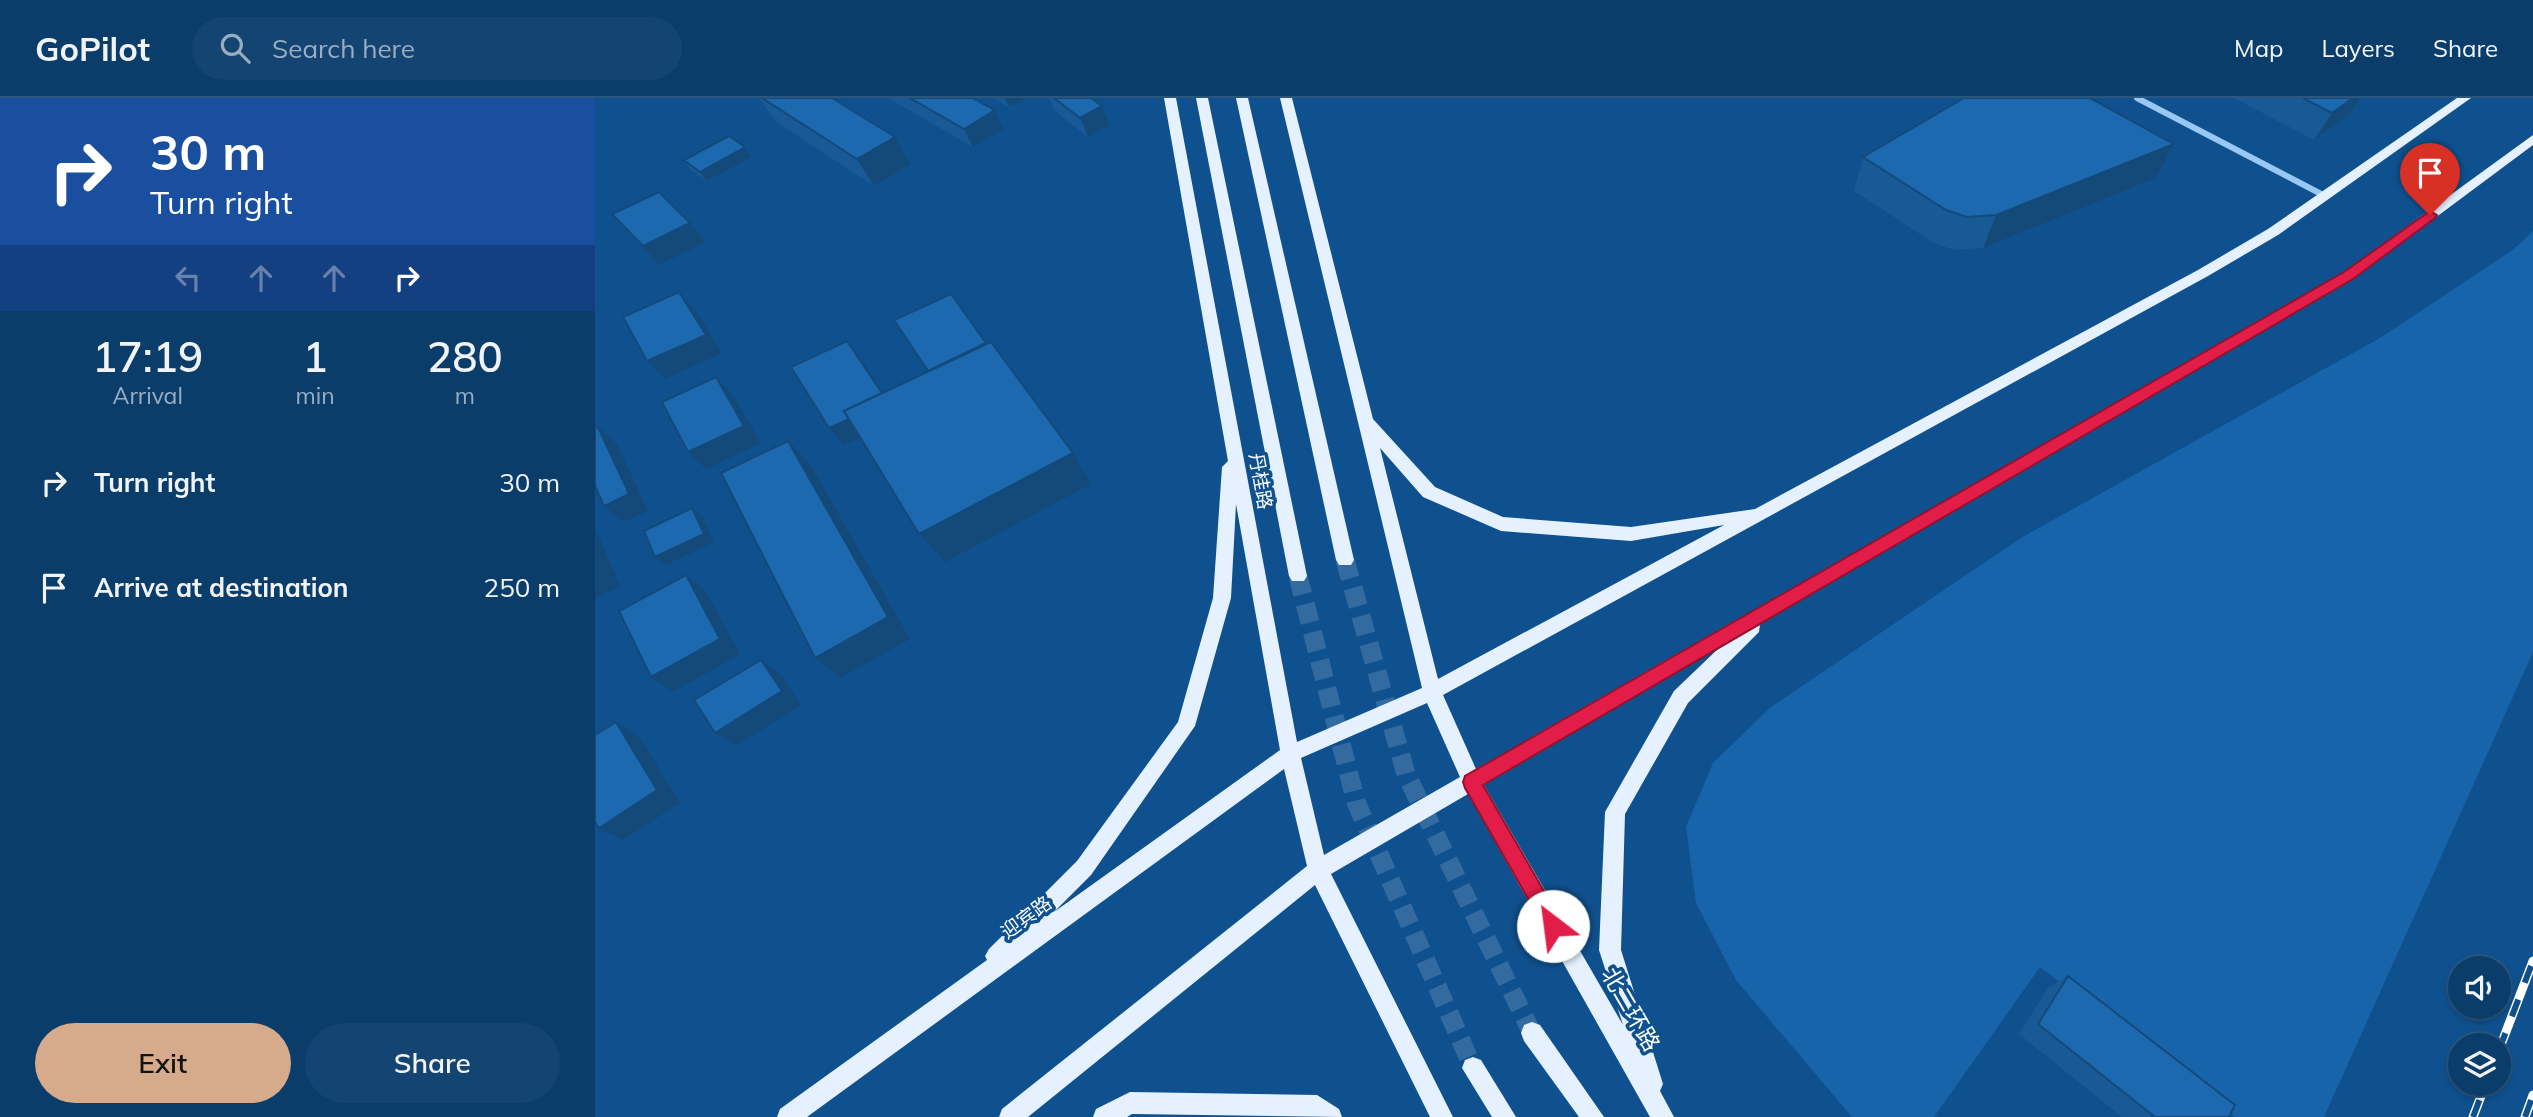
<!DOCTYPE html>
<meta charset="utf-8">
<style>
:root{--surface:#0b3d6b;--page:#144471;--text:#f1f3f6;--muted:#9aaec1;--line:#2b567e;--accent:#d6ab8b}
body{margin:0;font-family:Mulish,"Noto Sans SC",sans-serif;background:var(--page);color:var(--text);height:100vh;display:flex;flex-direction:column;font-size:26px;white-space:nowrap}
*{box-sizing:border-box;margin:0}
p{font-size:23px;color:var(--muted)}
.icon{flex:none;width:38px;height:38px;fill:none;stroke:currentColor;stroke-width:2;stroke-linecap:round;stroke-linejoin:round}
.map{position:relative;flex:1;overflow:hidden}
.drawer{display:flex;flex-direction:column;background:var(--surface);width:595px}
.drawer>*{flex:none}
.top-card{background:#1a4fa0;color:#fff;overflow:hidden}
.tools{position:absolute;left:1853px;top:858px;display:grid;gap:14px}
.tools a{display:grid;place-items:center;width:63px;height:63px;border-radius:50%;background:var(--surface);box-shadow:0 4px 10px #0003,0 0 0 2px var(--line);font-size:35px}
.pin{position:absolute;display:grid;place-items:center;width:60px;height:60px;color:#fff;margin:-72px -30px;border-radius:50% 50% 50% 0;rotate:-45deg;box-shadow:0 0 7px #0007}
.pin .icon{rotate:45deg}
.me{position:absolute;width:77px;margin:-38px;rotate:330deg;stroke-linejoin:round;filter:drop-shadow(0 0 5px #0008)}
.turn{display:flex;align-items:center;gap:24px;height:147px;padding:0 35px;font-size:32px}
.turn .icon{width:91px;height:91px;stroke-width:2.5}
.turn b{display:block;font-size:49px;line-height:60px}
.lanes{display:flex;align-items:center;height:66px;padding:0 35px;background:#0003;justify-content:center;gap:35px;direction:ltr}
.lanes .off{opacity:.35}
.eta{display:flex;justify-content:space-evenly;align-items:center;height:119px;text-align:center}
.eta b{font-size:42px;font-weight:600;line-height:49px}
.button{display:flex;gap:14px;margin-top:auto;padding:14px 35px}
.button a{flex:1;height:80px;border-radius:42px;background:var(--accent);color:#111;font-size:28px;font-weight:600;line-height:80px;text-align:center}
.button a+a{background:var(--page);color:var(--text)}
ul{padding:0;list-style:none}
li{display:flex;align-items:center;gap:21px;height:105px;padding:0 35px}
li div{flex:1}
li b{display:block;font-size:26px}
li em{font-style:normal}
header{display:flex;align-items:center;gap:42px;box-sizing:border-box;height:98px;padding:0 35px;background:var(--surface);border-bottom:2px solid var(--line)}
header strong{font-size:33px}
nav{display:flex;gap:38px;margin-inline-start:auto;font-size:24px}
.search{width:490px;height:63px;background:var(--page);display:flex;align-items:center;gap:18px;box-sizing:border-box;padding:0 24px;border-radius:38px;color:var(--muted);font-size:26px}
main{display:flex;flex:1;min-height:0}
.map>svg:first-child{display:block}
.green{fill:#1764aa}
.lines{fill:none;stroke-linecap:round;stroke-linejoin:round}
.primary-tunnel{stroke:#336ba0;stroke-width:19;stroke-dasharray:19 10;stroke-linecap:butt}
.street{stroke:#98c8f3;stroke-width:6}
.primary{fill:#e5f1ff;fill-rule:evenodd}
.rail-casing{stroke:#fff;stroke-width:9}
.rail{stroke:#0f518f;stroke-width:6;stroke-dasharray:18;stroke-linecap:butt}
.wall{fill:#185a96}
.shaded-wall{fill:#144a7a}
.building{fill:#1c69af;stroke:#144a7a;stroke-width:2}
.route{fill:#e11d48;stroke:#92132f;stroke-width:2}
.labels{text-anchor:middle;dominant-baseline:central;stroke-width:7;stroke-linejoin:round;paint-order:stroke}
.street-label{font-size:19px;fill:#fff;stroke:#0f518f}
.near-street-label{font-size:23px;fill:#fff;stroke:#0f518f}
</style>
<header>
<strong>GoPilot</strong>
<div class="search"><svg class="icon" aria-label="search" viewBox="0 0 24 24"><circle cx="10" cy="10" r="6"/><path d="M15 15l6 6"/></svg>Search here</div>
<nav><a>Map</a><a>Layers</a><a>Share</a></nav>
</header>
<main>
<section class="drawer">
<div class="top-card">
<div class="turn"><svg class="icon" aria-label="right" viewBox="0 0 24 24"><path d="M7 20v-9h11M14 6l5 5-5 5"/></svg><div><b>30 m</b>Turn right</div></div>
<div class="lanes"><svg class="icon off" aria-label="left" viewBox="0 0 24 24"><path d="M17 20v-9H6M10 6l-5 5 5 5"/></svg><svg class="icon off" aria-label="ahead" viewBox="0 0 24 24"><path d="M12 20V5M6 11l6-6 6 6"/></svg><svg class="icon off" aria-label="ahead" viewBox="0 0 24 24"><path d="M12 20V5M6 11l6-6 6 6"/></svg><svg class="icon" aria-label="right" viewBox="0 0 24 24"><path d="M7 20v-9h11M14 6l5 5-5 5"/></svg></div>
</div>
<div class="eta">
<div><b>17:19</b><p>Arrival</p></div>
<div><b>1</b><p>min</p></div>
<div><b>280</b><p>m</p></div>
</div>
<ul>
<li><svg class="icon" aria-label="right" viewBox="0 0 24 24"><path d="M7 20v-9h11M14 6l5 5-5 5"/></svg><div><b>Turn right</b></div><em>30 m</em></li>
<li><svg class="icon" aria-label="arrive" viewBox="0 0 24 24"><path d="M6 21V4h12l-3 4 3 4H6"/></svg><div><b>Arrive at destination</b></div><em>250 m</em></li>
</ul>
<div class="button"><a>Exit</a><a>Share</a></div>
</section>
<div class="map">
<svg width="1938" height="1019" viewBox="0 0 1938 1019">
<rect width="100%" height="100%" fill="#0f518f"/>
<polygon class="green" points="1938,133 1938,554 1729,1019 1640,1019 1445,869 1339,1019 1257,1019 1141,882 1101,805 1091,729 1118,665 1176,609 1426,440 1785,240 1919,151"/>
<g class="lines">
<g class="primary-tunnel">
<polyline points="750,462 811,676 937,935"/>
<polyline points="703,478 761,704 878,970"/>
</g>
<polyline class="street" points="1542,0 1730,98"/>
<g class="primary">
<path d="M569,0h12l121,644 125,-54 -142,-590h12l81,321 62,68 68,30 128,10 124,-18 443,-239 70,-41 189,-131h14l-193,137 -70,41 -765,419 33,74 867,-496 190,-138v10l-180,134 -593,345 -1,8 -71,71 -63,111 -4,136 42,134 -3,7 14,26h-24l-182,-323 -137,80 122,243h-23l-115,-232 -287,232h-29l3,-8 305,-243 -23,-97 -477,348h-30l3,-8 207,-149 -2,-4 4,-7 88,-88 101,-139 35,-124 9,-131 6,-6zM785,350l43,49 78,34 130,10 93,-16 -286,154zM641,406l44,246 -226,162 37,-37 104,-149 36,-128zM1125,549l-46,44 -69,121 -6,138 24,75 -139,-240zM832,605l33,74 -136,78 -23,-97z"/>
<polygon points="601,0 613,0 712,478 709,483 697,483 694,478"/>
<polygon points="641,0 653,0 759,462 756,467 744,467 741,462"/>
<polygon points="937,924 945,927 1009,1019 984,1019 929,943 926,935 929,927"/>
<polygon points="878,959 886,962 921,1019 897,1019 867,970 870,962"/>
<polygon points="535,994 722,997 744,1011 747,1019 537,1016 532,1019 498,1019 501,1011"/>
</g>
<defs>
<g id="rail">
<polyline points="1904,952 1938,863"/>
<polyline points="1878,1019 1891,985"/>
<polyline points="1930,1019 1938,997"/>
</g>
</defs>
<use href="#rail" class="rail-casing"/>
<use href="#rail" class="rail"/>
</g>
<g class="wall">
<polygon points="164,0 237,0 300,39 316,66 279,88 180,23"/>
<polygon points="293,0 378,0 400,12 409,31 378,49"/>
<polygon points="398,0 431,0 414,9"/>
<polygon points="454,0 496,0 507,8 515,27 493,39 460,13"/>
<polygon points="1639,0 1766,0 1755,16 1719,42"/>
<polygon points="1579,46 1561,80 1388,150 1359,152 1339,145 1259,93 1268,59"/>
<polygon points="150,49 157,59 112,83 96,72 89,62"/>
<polygon points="1473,878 1634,1019 1527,1019 1424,936 1453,890"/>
</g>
<g class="shaded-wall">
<polygon points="410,0 431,0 414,9"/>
<polygon points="1758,0 1766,0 1755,16 1719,42 1737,15"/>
<polygon points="507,8 515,27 493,39 485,20"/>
<polygon points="400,12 409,31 378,49 369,31"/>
<polygon points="300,39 316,66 279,88 262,61"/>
<polygon points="1579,46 1561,80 1388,150 1401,117"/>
<polygon points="150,49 157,59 112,83 105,74"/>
<polygon points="95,125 111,144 64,167 48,148"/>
<polygon points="84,194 101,213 127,255 70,281 52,263"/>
<polygon points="252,243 266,261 305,320 249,347 234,330"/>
<polygon points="121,279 138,297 166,345 111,371 93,354"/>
<polygon points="3,329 22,346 53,413 29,424 9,408"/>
<polygon points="193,343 216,367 315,541 245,580 220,560"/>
<polygon points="478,355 496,386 350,464 324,436"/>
<polygon points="97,410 107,418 119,444 71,467 60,459"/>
<polygon points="0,429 25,488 0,501"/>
<polygon points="91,477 111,493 145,556 78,594 56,579"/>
<polygon points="166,562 185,576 206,607 141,648 120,635"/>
<polygon points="21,624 44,638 85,705 28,742 4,730"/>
</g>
<g class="building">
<polygon points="167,0 237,0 300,39 262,61"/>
<polygon points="315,0 378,0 400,12 369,31"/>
<polygon points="459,0 496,0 507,8 485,20"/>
<polygon points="1369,0 1495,0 1579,46 1401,117 1372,119 1351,112 1268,59"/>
<polygon points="1708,0 1758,0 1737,15"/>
<polygon points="134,38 150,49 105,74 89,62"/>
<polygon points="64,94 95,125 48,148 17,116"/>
<polygon points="84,194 111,237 52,263 28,219"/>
<polygon points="356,196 391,245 333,273 299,222"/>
<polygon points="252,243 287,295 249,313 254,321 234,330 196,269"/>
<polygon points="396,244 478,355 324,436 249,313"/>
<polygon points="121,279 149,328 93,354 67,304"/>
<polygon points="3,329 34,396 9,408 0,388 0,330"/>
<polygon points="193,343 293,519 220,560 126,375"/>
<polygon points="97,410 109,436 60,459 49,433"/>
<polygon points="91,477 125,541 56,579 24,513"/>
<polygon points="166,562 187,593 120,635 99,602"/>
<polygon points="21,624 62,692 4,730 0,724 0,637"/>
<polygon points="1473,878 1640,1007 1634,1019 1560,1019 1443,926"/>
</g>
<polygon class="route" points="1835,113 1842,117 1840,120 1758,181 888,687 965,821 968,828 965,834 958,837 952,834 870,690 868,684 870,678 1749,174"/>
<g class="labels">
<g class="street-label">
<text transform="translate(666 383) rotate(80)">丹桂路</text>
<text transform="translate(431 819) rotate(-36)">迎宾路</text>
</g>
<g class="near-street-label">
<text transform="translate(1036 911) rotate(60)">北二环路</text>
</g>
</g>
</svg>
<div class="tools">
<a><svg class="icon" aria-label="sound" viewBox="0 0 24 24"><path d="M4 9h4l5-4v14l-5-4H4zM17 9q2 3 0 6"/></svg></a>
<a><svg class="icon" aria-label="layers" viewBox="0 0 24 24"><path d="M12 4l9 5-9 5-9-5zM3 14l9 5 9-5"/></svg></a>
</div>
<div class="pin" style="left:1835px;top:117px;background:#d93025"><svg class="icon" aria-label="arrive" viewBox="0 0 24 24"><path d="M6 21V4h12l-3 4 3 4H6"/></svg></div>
<svg class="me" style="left:958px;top:828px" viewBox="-20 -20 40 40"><circle r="19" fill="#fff"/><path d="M0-13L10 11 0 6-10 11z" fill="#e11d48"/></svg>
</div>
</main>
